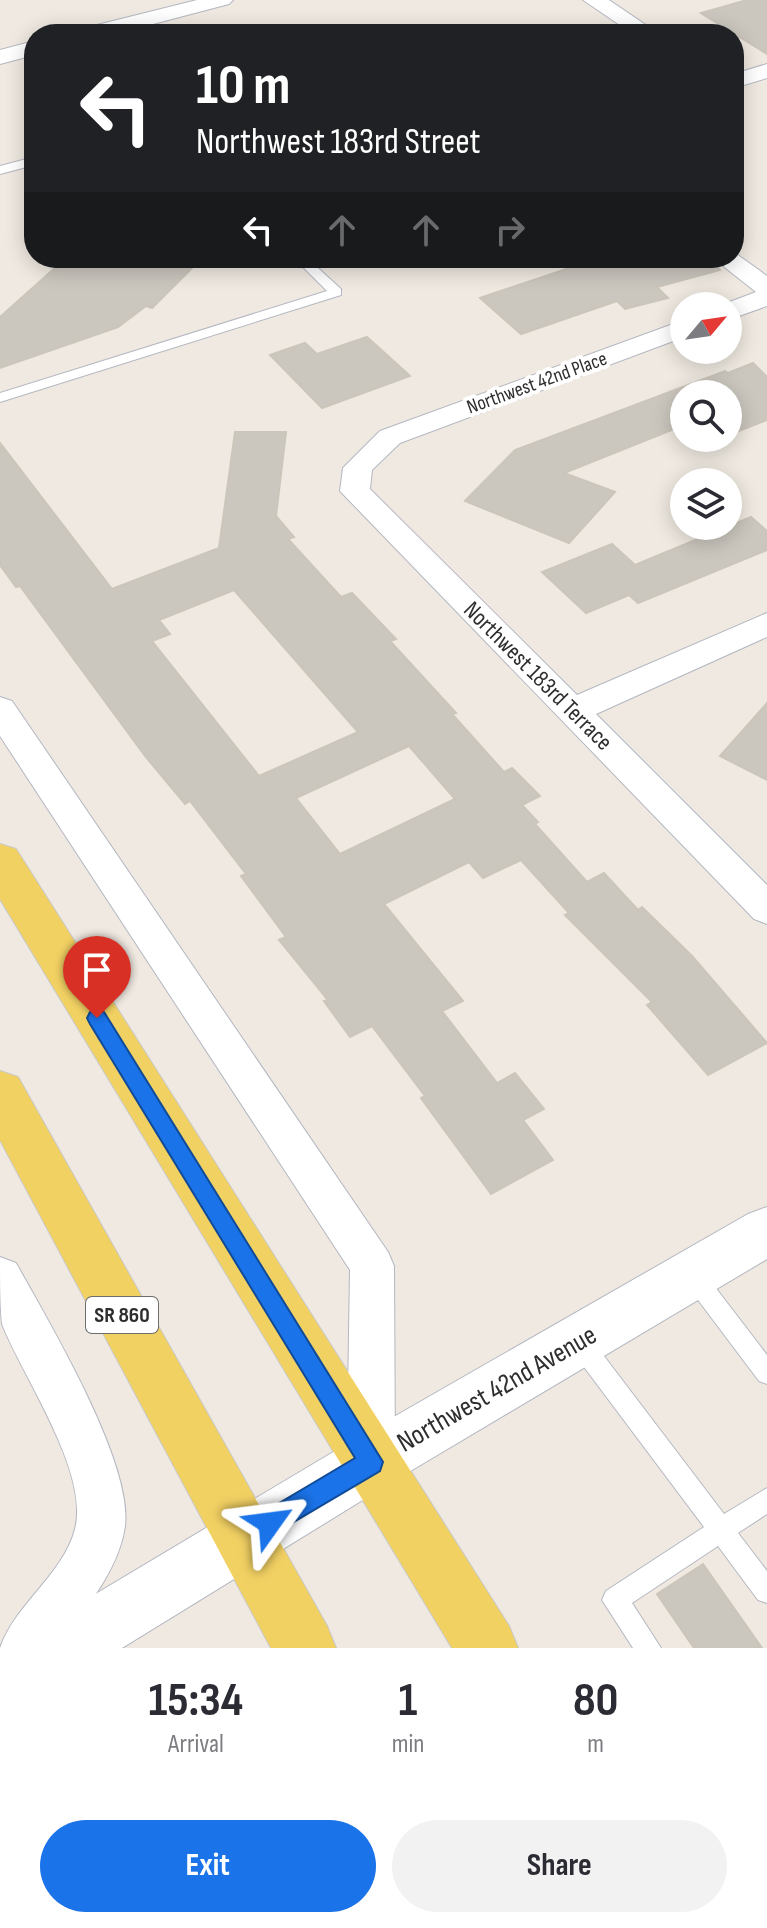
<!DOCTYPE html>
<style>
:root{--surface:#fff;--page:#f2f2f3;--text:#2b2b33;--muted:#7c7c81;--accent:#1a73e8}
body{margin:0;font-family:"Sofia Sans Condensed",sans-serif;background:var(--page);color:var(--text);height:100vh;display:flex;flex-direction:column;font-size:30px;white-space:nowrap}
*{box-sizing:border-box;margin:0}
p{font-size:26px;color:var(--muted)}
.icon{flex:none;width:44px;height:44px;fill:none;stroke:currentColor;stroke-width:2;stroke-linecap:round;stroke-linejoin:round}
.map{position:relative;height:1648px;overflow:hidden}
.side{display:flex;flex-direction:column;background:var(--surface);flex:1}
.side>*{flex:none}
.banner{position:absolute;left:24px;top:24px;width:720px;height:244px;border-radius:32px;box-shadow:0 4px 20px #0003;background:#202124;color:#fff;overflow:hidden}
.needle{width:52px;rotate:61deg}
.buttons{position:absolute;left:670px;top:292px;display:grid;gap:16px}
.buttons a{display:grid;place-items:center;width:72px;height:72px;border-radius:50%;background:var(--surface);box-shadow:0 4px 20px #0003;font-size:40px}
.pin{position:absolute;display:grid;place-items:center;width:68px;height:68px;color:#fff;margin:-82px -34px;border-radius:50% 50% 50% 0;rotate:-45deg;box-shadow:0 0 8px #0007}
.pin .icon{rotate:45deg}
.me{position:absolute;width:88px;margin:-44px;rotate:59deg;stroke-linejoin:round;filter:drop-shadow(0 0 6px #0008)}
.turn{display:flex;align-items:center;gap:28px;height:168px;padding:0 40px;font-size:36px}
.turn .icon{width:104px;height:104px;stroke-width:2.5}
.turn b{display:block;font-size:56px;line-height:68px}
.lanes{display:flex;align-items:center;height:76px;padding:0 40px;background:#0003;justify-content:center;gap:40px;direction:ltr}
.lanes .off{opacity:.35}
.eta{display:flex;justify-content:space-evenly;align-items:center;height:136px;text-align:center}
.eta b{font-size:48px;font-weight:700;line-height:56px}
.primary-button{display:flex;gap:16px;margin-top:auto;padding:16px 40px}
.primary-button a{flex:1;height:92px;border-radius:48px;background:var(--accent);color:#fff;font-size:32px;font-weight:700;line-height:92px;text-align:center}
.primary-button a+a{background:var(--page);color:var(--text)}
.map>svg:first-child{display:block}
.building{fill:#cbc7bf;stroke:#cbc5ba;stroke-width:2;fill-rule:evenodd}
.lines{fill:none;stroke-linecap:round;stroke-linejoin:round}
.lane-casing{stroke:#b4b7c1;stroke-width:2}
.street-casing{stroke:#b4b7c1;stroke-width:2}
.secondary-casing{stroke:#b4b7c1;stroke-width:2}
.primary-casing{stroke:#c9c9c9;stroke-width:2}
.lane{fill:#fff;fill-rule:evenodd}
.street{fill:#fff;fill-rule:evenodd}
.secondary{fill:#fff;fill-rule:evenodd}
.primary{fill:#f2d163;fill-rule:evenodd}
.route{fill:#1a73e8;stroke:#114b97;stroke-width:2}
.labels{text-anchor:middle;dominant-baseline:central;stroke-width:8;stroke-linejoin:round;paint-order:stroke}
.far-street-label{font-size:20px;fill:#2e2e2e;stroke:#fff}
.shield{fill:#fff;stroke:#6d6d6d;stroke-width:2}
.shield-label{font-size:22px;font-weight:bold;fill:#2e2e2e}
.street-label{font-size:24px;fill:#2e2e2e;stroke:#fff}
.near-street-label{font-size:28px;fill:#2e2e2e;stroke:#fff}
</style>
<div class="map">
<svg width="767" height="1648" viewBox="0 0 767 1648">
<rect width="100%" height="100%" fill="#efe9e1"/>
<g class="building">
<polygon points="747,0 767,0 767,54 701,13"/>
<polygon points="66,258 202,258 152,308 146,306 118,327 0,368 0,317"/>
<polygon points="599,258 710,258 720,270 657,287 668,298 625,309 617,301 521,334 480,298"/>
<polygon points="367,337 410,376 322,408 270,355 305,343 317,354"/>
<polygon points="753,363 767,377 767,420 728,435 728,394 684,394 684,425 564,473 615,492 569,543 465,501 515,450 725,371 728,373"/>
<path d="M235,432h51l-10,84 18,21 -6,2 53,58 11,-4 44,46 -6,2 66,72 -4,1 52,58 8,-4 28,28 -18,9 16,17 -3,2 52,58 17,-9 34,37 4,-3 50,49 75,87 -59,32 -61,-70 5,-3 -87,-87 4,-2 -48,-53 -38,18 -14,-16 -85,42 79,97 -21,10 55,72 18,-10 29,36 -21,11 30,40 -62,34 -70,-96 4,-2 -53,-70 -22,11 -26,-36 4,-1 -49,-60 7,-3 -45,-61 5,-2 -56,-73 -5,3 -40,-48 -125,-170 -4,1 -16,-22v-122l112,146 107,-41zM234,590l124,142 -99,44 -107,-135 18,-7 -11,-14zM409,746l46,53 -115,55 -44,-56z"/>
<polygon points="751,517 767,531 767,550 638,603 629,595 586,613 542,572 612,544 635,565"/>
<polygon points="767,703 767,780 720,756"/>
<polygon points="703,1564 762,1648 694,1648 657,1594"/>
</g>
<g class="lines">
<defs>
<g id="lane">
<polygon points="34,157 34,165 0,174 0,166"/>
<polygon points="294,258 307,258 341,289 341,295 0,402 0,393 327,291"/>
<polygon points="694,1267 702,1270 767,1355 767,1384 759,1381 686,1284 683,1277 686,1270"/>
<polygon points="580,1332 588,1335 724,1514 767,1488 767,1514 738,1533 767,1571 767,1603 758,1600 718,1546 632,1603 661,1648 633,1648 602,1600 606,1591 704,1527 572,1351 569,1343 572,1335"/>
</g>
<g id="street">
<polygon points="197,0 233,0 229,4 115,34 78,34 81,29"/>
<polygon points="583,0 609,0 659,34 633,34"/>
<polygon points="34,41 34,55 0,64 0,50"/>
<polygon points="767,64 767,78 734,88 734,74"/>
<polygon points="735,253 767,276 767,306 728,320 728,306 719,306 756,292 713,258 734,258"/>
<polygon points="684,320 684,337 400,443 372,470 370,489 577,695 767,613 767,637 596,714 767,885 767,924 754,919 340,491 343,468 380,431"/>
<polygon points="0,697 12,701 388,1252 394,1266 395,1457 388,1473 371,1480 354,1473 347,1457 350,1270 0,736"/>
<path d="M0,1257l16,6c32,58 117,199 109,263 -6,45 -43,87 -69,122h-56c15,-44 63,-73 75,-119 15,-57 -53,-153 -73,-205 -2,-18 -2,-48 -2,-67z"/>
</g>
<polygon id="secondary" points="767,1207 767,1259 392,1482 122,1648 33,1648 42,1626 350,1442 748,1214"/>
<g id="primary">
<polygon points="0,844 16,849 509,1626 518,1648 452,1648 0,899"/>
<polygon points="0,1071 18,1077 327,1626 336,1648 271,1648 0,1140"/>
</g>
</defs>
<use href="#lane" class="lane-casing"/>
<use href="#street" class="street-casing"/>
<use href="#secondary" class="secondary-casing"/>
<use href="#primary" class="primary-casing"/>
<use href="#lane" class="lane"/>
<use href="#street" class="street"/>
<use href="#secondary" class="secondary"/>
<use href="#primary" class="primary"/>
</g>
<polygon class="route" points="97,1010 104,1012 383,1462 380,1471 270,1536 261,1532 257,1523 261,1514 355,1458 90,1024 87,1018 90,1012"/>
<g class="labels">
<g class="far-street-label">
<text transform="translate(537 383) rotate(-20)">Northwest 42nd Place</text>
</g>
<rect class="shield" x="86" y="1297" width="72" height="36" rx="6"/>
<g class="shield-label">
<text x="122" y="1315">SR 860</text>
</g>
<g class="street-label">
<text transform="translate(538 676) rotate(45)">Northwest 183rd Terrace</text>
</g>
<g class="near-street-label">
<text transform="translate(497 1389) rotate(-30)">Northwest 42nd Avenue</text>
</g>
</g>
</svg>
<div class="buttons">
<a><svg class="needle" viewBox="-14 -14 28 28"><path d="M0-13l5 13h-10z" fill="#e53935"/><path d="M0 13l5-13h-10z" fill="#7c7c81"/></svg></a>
<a><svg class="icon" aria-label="search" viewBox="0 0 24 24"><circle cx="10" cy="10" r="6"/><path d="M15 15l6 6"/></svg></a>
<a><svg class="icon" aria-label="layers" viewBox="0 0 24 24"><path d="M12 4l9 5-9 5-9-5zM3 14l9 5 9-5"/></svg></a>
</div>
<div class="pin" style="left:97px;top:1018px;background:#d93025"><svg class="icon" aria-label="arrive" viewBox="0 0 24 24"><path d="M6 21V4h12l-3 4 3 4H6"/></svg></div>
<svg class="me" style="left:270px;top:1523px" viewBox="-20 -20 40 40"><path d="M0-17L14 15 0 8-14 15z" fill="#1a73e8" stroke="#fff" stroke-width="4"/></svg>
<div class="banner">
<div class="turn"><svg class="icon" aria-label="left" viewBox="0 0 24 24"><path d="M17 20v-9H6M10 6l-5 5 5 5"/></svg><div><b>10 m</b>Northwest 183rd Street</div></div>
<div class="lanes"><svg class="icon" aria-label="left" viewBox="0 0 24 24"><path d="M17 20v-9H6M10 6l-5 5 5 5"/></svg><svg class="icon off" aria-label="ahead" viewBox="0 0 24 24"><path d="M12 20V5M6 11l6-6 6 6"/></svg><svg class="icon off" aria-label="ahead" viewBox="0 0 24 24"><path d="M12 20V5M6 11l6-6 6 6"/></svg><svg class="icon off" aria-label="right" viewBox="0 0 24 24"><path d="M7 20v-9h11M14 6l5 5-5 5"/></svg></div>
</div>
</div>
<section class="side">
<div class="eta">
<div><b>15:34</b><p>Arrival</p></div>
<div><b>1</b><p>min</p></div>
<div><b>80</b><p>m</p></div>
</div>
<div class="primary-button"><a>Exit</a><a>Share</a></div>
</section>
